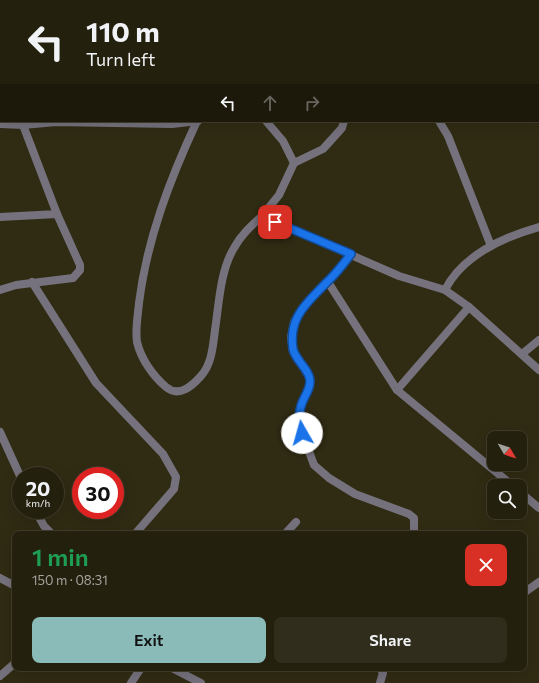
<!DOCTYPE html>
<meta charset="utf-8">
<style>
:root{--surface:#24200e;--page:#302d1c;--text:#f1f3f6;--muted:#a3a39e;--line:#413e2e;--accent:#8bbbb9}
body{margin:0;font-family:Commissioner,sans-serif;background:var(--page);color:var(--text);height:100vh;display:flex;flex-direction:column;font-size:15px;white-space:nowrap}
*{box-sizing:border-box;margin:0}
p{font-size:13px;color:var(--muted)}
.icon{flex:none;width:22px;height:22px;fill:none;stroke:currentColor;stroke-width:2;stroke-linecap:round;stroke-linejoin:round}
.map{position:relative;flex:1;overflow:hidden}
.details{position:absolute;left:12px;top:531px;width:515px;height:140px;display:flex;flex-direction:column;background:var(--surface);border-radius:8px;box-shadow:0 4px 16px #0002,0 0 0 1px var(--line)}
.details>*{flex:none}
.top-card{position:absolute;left:0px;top:0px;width:539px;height:122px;box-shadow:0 4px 16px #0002,0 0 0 1px var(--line);background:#24200e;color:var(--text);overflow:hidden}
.needle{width:26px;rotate:129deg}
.tools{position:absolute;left:487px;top:431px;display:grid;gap:8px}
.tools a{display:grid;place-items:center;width:40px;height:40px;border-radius:8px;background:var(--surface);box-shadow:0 4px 16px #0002,0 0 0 1px var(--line);font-size:20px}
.speed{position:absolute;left:12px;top:467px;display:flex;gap:8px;font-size:20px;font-weight:700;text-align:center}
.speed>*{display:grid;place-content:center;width:52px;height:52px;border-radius:50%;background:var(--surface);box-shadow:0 4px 16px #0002,0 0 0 1px var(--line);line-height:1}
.speed small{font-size:10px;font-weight:400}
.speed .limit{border:6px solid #d22;background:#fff;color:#111}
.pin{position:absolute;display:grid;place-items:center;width:34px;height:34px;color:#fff;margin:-17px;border-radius:8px;box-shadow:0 2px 6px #0006}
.me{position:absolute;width:44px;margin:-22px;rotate:353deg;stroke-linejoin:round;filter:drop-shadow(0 0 3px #0008)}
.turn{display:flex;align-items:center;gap:14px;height:84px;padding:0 20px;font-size:18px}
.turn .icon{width:52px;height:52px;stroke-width:2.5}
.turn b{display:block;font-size:28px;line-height:34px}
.lanes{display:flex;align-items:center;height:38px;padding:0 20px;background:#0003;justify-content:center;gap:20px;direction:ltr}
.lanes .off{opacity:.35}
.round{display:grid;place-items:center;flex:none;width:42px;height:42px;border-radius:8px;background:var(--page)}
.head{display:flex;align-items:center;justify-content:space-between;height:68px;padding:0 20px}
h1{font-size:24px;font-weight:600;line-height:30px;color:#1e9e55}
.primary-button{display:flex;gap:8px;margin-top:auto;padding:8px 20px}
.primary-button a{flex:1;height:46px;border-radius:8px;background:var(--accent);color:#111;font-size:16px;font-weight:600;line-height:46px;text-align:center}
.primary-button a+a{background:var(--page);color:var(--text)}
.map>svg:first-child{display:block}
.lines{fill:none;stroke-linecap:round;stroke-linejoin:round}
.river{stroke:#1c0531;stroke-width:23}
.street{stroke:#76727d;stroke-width:8}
.route-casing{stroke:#114b97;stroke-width:10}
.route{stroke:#1a73e8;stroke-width:7}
</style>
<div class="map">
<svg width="539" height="683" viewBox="0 0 539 683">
<rect width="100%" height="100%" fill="#302b13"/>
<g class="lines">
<g class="river">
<polyline points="478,0 479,1"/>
<polyline points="538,93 539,95"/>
</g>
<g class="street">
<polyline points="13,0 14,1"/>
<polyline points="184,0 185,1"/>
<polyline points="282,0 283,1"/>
<polyline points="391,0 392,1"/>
<polyline points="398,0 399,1"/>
<polyline points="464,0 466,1"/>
<polyline points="235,1 236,0"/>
<polyline points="490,1 492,0"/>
<path d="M197,121c-27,58 -50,118 -58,182 -1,12 -4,26 -2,39 4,17 16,34 29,45 13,11 26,-1 35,-11 11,-12 12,-31 14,-46 4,-26 5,-59 19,-82 7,-13 17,-22 28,-32"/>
<polyline points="266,121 283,141 294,163"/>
<polyline points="344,121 342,128 323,149 294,163 279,195 262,216 399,276 445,290 469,307 539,370"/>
<polyline points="439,121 448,136 491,246"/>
<polyline points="0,124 23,125 56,122 172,124 198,121"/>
<polyline points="0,217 57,214 23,125"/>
<polyline points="351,254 328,282 303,307 294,322 291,337 293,352 310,378 310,387 301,404 298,422 314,465 329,478 355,494 409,514 414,518 414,531 412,534"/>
<polyline points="32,282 96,383 163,454 176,477 174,489 135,534"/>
<polyline points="328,282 397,390"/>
<polyline points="0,290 16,285 73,278 80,270 80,265 57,214"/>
<path d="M445,290c17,-34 58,-53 94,-63"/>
<polyline points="469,307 397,390 513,486"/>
<polyline points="522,354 539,340"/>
<polyline points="0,432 21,478"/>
<polyline points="520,492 539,508"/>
<polyline points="35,510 44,526 52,534"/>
<polyline points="285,534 296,522"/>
<polyline points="0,578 15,586"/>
<polyline points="525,592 539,582"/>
<polyline points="172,668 201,683"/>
<polyline points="380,668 383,673 380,683"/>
<polyline points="0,676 15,663"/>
<polyline points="131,683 141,668"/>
</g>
</g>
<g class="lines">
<defs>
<path id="route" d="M275,222l76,32c-7,9 -15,20 -24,28 -20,21 -39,35 -34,67 2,11 17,21 17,32 0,9 -5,14 -8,22 -4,10 -3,20 0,30"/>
</defs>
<use href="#route" class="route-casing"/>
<use href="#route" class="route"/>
</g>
</svg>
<div class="tools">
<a><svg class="needle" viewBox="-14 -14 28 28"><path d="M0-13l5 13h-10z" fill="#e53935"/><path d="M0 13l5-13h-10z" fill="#a3a39e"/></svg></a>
<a><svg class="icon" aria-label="search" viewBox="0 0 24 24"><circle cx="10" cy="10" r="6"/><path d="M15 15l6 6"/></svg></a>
</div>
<div class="speed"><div>20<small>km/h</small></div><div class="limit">30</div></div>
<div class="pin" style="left:275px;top:222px;background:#d93025"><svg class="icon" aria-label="arrive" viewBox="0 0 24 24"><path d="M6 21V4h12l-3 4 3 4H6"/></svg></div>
<svg class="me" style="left:302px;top:433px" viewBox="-20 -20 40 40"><circle r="19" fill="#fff"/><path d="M0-13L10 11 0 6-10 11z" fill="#1a73e8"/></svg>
<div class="top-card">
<div class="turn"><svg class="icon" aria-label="left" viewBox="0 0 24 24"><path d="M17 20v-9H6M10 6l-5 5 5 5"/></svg><div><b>110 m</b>Turn left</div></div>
<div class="lanes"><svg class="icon" aria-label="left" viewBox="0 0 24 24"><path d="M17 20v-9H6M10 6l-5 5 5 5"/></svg><svg class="icon off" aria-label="ahead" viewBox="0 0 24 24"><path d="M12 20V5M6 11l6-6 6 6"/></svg><svg class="icon off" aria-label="right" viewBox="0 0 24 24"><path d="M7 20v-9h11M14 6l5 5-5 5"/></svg></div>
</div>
<section class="details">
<div class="head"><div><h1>1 min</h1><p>150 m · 08:31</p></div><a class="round" style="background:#d93025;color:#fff"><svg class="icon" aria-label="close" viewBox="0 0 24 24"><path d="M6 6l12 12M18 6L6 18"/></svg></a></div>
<div class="primary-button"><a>Exit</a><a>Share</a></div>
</section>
</div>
